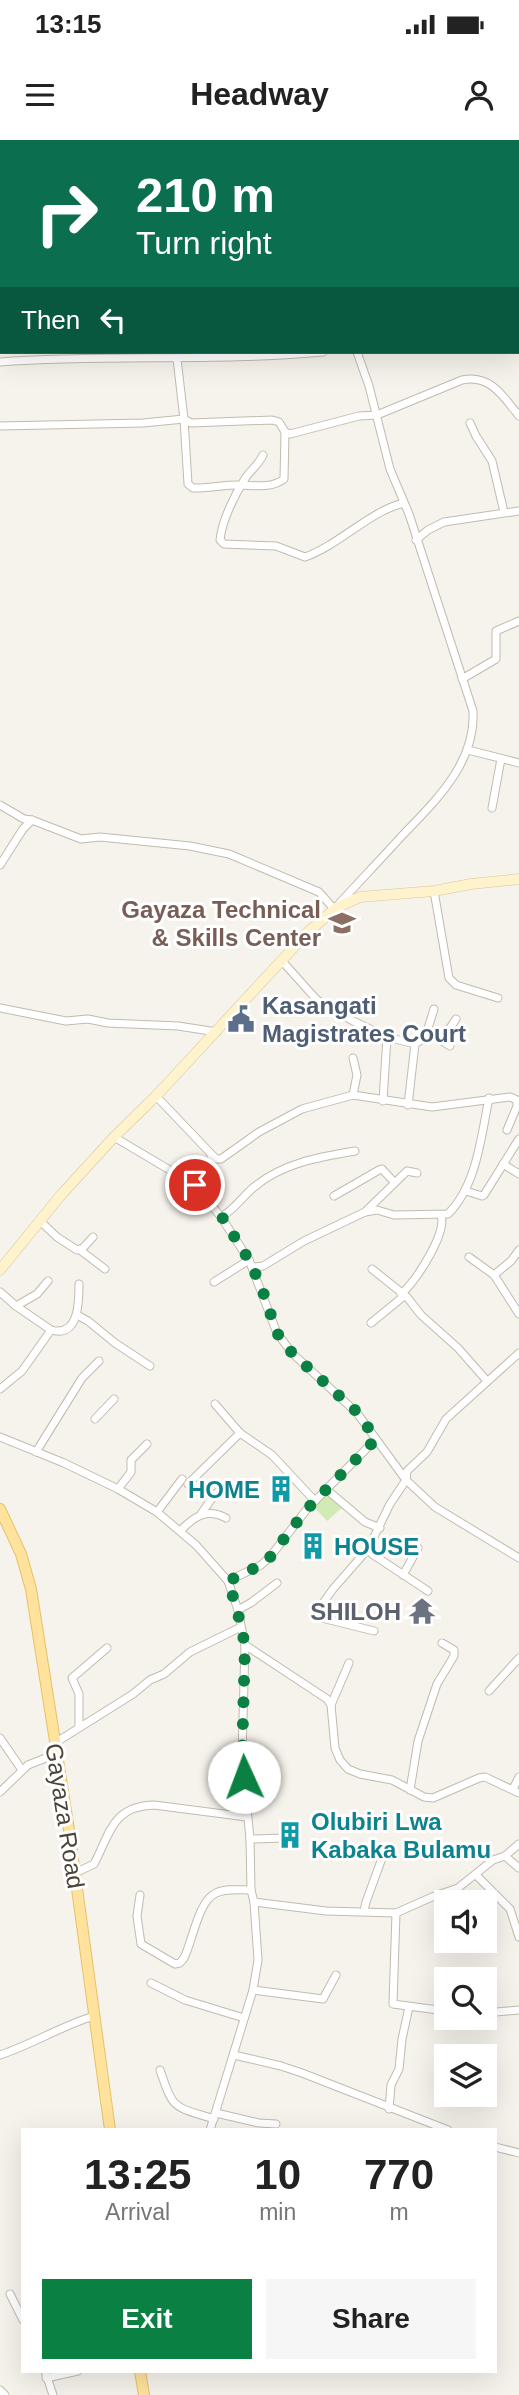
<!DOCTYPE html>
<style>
:root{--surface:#fff;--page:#f6f6f6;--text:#222;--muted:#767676;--accent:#0b8043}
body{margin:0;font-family:Arial,sans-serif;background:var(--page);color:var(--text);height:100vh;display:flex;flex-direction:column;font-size:26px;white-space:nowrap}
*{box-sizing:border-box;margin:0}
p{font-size:23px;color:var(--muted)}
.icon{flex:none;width:38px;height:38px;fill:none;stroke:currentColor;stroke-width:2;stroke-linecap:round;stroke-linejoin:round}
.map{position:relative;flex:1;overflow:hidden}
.panel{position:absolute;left:21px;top:1988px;width:476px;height:245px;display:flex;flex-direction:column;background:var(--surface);border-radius:0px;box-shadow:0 7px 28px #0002}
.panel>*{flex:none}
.top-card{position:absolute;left:0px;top:0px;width:520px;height:214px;box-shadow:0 7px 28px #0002;background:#0b6e4f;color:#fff;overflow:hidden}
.controls{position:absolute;left:434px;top:1750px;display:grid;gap:14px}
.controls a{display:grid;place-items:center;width:63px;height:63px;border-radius:0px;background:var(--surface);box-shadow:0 7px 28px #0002;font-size:35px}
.pin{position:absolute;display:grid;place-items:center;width:60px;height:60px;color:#fff;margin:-30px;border:4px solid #fff;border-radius:50%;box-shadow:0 2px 7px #0007}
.me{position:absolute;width:77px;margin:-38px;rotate:358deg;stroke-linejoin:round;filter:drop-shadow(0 0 5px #0008)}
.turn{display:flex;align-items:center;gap:24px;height:147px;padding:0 21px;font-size:32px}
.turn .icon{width:91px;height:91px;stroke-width:2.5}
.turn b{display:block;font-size:49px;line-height:60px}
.then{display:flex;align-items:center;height:66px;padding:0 21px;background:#0003;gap:14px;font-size:26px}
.eta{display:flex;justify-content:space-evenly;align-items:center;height:119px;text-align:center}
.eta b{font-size:42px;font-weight:600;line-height:49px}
.action{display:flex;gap:14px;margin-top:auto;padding:14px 21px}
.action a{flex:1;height:80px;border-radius:0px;background:var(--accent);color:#fff;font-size:28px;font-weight:600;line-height:80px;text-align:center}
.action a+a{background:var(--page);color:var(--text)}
.status{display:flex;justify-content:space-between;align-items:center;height:49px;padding:0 35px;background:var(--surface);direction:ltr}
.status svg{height:19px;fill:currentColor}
header{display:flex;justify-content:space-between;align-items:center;height:91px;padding:0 21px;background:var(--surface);font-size:32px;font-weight:600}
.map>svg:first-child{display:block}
.green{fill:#d2eab5}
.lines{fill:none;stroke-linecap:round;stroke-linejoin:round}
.street-casing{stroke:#c2bbae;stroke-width:9}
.secondary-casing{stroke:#d6c79b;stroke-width:11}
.primary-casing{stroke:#e6c16a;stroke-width:12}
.street{stroke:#fff;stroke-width:7}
.secondary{stroke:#fff3cd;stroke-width:10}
.primary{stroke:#ffe39c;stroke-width:10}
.route{stroke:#0b8043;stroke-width:12;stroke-dasharray:0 21.6}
.labels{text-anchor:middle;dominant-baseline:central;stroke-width:6;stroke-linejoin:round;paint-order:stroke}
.education-label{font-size:24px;font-weight:bold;fill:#785e54;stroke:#fff;text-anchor:end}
.service-label{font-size:24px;font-weight:bold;fill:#4e5e75;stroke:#fff;text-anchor:start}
.culture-label{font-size:24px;font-weight:bold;fill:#0d838f;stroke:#fff;text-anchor:start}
.worship-label{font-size:24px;font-weight:bold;fill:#5b616d;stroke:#fff;text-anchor:end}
.street-label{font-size:24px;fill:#4b4439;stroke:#fff}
</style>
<div class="status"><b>13:15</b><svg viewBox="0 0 49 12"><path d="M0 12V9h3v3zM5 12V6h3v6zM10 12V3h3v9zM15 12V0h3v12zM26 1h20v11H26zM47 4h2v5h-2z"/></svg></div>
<header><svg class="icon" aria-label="menu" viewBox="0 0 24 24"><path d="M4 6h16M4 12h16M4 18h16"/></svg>Headway<svg class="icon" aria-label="person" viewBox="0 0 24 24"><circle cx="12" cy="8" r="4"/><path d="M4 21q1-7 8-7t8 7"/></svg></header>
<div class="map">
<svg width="519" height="2255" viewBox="0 0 519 2255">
<rect width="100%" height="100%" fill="#f6f3ec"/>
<polygon class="green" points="327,1352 343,1367 327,1381 313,1366"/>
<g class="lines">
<defs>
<g id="street">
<polyline points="304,0 307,2"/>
<polyline points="359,2 363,0"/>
<polyline points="503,2 504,0"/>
<polyline points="518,92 519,92"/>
<polyline points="0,162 2,162"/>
<path d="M177,219l7,60 7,4 81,-3 7,2 6,10 5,2 69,-18 18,-1 85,-35c28,-6 41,16 57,36"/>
<path d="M0,222c108,-8 216,0 323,-10"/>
<polyline points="470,283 476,296 492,321 504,372"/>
<path d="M0,286l143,-3 41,-4 4,65 5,4c16,0 31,-3 46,-3 15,0 32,4 45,-6l1,-47"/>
<path d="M263,315c-4,9 -11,14 -17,22 -11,17 -24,43 -26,63l4,4 52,2 29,11c34,-12 65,-46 99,-54"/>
<polyline points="416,400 428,390 444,382 519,371"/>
<polyline points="462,539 496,519 496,491 519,481"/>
<polyline points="468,610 519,623"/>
<polyline points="0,665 24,679 32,680"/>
<polyline points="492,668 501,619"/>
<polyline points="0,725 23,689 32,680 81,699 100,697 190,706 229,714 319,752 334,769"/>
<polyline points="434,751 449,838 456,845 498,858"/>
<path d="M337,766c21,-23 42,-45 63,-68 34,-36 76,-74 73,-127l-64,-197 -19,-45 -21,-83 -12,-34"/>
<polyline points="282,821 317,860 353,881 387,897 383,961"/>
<polyline points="0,868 66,881 88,879 108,883 178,886 217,892"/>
<polyline points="427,892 450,906"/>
<polyline points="387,897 415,904 408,965"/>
<polyline points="442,900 456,879"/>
<polyline points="415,904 425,898 434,869"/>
<polyline points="353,955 357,935 353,918"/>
<polyline points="156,956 216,1019 221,1019 259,992 302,969 353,955 432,967 510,957 517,960 517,966 507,990"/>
<polyline points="114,997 195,1045 221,1077 249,1120 277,1193 292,1213 357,1273 406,1340 435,1367 519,1418"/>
<polyline points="503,1024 519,1034"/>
<polyline points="192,1043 211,1022 211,1016"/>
<polyline points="466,1051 482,1056 484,1055 519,999"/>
<polyline points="334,1056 379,1030 382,1029 394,1042"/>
<polyline points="365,1072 407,1031 417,1033"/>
<path d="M221,1077c14,-8 21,-20 33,-30 29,-24 65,-30 101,-36"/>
<polyline points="40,1081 57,1097 77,1110 83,1108 93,1097"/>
<polyline points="80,1110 105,1129"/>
<polyline points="469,1117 494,1135 519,1174"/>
<path d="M253,1127l10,-1 41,-25 61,-29 12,-2 17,5 54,-1c29,-29 33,-77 41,-116"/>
<polyline points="372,1129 407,1157 421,1175 458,1208 487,1241"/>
<polyline points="494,1135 511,1121 519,1110"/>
<polyline points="214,1142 249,1120"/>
<polyline points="0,1152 16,1166 51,1190"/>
<path d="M401,1154c16,-14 46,-61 40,-79"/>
<polyline points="16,1166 37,1154 48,1141"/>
<polyline points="77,1175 88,1181 115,1203 150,1226"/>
<polyline points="371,1183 404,1156"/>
<path d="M0,1249l22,-18 29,-41c28,8 28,-28 28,-46"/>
<polyline points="95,1279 114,1259"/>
<polyline points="240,1293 272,1315 315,1361"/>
<polyline points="0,1297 64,1323 118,1349 157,1372 196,1405 228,1441 238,1470 245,1505 242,1616 250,1699 251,1750 254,1762 258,1820 253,1850 210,1990"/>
<polyline points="36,1312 82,1238 99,1221"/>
<polyline points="188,1344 240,1293 215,1264"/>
<polyline points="118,1349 131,1332 131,1320 147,1304"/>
<polyline points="326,1349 365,1382 380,1388"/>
<polyline points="157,1372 182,1339"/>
<polyline points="201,1374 215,1354 225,1347"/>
<path d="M181,1390c14,-14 26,-22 45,-12"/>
<polyline points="372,1414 428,1451"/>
<polyline points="403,1435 418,1408"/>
<polyline points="228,1441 261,1425 270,1417 307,1369 376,1299"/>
<polyline points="238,1470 252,1462 277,1443"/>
<polyline points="374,1491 314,1476 333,1449 368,1409 390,1364 406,1340 407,1331 427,1312 446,1279 519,1213"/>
<polyline points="245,1505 327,1559 331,1565 335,1608 340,1620 348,1629 360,1634 392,1640 424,1657 433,1658 479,1638 485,1637 519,1653"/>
<polyline points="489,1551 519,1518"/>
<polyline points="331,1565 349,1523"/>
<polyline points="79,1587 79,1554 72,1538 107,1508"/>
<polyline points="0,1598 22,1630"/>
<polyline points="55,1603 133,1554 150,1540 164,1534 190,1512 241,1487"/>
<polyline points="513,1649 519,1637"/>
<polyline points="410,1650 418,1601 437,1544 454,1516 454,1510 442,1503"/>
<polyline points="0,1652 28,1625 56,1614"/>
<polyline points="250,1699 284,1698"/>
<polyline points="505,1716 519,1728"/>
<path d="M75,1733l19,-9c16,-30 18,-58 60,-59l93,12"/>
<polyline points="476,1735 510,1769 519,1797"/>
<path d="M140,1755l-3,21 4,28 34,20 5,-1 4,-5c9,-18 14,-57 32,-65 10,-5 24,-3 35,-3"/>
<polyline points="254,1762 326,1771 396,1773 432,1757 458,1748 493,1720 505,1716 519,1704"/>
<polyline points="364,1771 366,1762 385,1710"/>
<polyline points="396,1773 393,1864 446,1871"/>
<polyline points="151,1843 185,1860 244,1878"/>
<polyline points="253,1850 323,1859 336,1835"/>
<polyline points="485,1873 519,1870"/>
<path d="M0,1915c33,-11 61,-29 94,-39"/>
<polyline points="234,1915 281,1926 302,1933 448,1990"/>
<path d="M160,1930c14,41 13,36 54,49"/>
<polyline points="389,1969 391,1945 399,1929 402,1899 409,1867"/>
<polyline points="216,1973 259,1983 276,1984"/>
<polyline points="495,2007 519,2013"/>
<polyline points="10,2154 23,2180"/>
<polyline points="45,2231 53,2255"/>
<polyline points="46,2238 78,2231"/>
<polyline points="0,2250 5,2255"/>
</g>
<polyline id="secondary" points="0,1130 61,1055 114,997 156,956 308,792 336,768 360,757 434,751 471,744 519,739"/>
<g id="primary">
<polyline points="0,1369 21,1414 31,1449 69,1690 110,1990"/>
<polyline points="140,2231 144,2255"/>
</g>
</defs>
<use href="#street" class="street-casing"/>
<use href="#secondary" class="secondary-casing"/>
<use href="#primary" class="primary-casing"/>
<use href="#street" class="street"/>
<use href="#secondary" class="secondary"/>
<use href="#primary" class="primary"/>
</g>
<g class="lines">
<polyline class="route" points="195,1045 222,1077 249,1120 261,1146 277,1193 292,1213 358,1273 376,1299 307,1369 270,1417 261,1425 228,1441 237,1469 245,1505 242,1616 244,1637"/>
</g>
<defs>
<symbol id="school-bare" viewBox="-9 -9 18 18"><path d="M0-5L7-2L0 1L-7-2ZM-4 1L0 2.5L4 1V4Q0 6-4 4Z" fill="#8d6e63" stroke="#fff" stroke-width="2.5" paint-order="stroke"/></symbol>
<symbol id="civic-bare" viewBox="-9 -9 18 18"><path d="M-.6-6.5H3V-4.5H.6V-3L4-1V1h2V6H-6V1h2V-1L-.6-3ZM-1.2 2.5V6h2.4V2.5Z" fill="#5c6f8a" stroke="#fff" stroke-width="2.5" paint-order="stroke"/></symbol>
<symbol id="building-bare" viewBox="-9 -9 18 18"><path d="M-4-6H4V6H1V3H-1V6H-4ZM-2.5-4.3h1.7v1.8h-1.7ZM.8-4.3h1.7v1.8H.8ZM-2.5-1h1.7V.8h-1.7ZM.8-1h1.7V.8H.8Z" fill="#0f9aa8" stroke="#fff" stroke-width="2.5" paint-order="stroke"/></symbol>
<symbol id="temple-bare" viewBox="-9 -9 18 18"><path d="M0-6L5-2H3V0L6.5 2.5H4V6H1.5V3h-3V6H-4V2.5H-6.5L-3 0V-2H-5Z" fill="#6b7280" stroke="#fff" stroke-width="2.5" paint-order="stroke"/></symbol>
</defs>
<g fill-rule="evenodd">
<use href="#school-bare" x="323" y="764" width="38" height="38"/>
<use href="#civic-bare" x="222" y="860" width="38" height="38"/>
<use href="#building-bare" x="262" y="1330" width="38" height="38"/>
<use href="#building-bare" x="294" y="1387" width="38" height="38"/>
<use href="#temple-bare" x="403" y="1452" width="38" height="38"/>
<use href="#building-bare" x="271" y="1676" width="38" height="38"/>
</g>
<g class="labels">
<g class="education-label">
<text x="321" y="769">Gayaza Technical<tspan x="321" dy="28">&amp; Skills Center</tspan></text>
</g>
<g class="service-label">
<text x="262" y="865">Kasangati<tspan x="262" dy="28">Magistrates Court</tspan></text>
</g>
<g class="culture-label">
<text x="260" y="1349" text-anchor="end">HOME</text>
<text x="334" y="1406">HOUSE</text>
<text x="311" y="1681">Olubiri Lwa<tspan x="311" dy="28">Kabaka Bulamu</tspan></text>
</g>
<g class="worship-label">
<text x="401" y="1471">SHILOH</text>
</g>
<g class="street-label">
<text transform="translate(65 1676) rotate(81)">Gayaza Road</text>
</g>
</g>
</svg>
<div class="controls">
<a><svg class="icon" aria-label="sound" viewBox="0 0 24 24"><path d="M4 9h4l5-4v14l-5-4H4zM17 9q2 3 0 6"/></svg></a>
<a><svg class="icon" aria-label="search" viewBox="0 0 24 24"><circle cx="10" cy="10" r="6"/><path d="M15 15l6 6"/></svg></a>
<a><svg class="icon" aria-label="layers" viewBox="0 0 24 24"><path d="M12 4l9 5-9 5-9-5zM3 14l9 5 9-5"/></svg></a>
</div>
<div class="pin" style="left:195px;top:1045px;background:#d93025"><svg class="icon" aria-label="arrive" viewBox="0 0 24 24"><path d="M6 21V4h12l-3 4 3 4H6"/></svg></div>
<svg class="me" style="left:244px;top:1637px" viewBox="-20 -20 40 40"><circle r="19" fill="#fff"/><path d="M0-13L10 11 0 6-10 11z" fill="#0b8043"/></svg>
<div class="top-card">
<div class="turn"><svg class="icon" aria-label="right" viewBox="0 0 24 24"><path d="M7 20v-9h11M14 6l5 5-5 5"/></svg><div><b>210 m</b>Turn right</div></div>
<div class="then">Then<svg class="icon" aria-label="left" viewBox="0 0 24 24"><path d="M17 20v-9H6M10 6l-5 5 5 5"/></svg></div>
</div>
<section class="panel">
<div class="eta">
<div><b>13:25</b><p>Arrival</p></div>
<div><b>10</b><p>min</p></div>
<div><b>770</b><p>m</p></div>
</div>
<div class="action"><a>Exit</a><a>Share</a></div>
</section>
</div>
